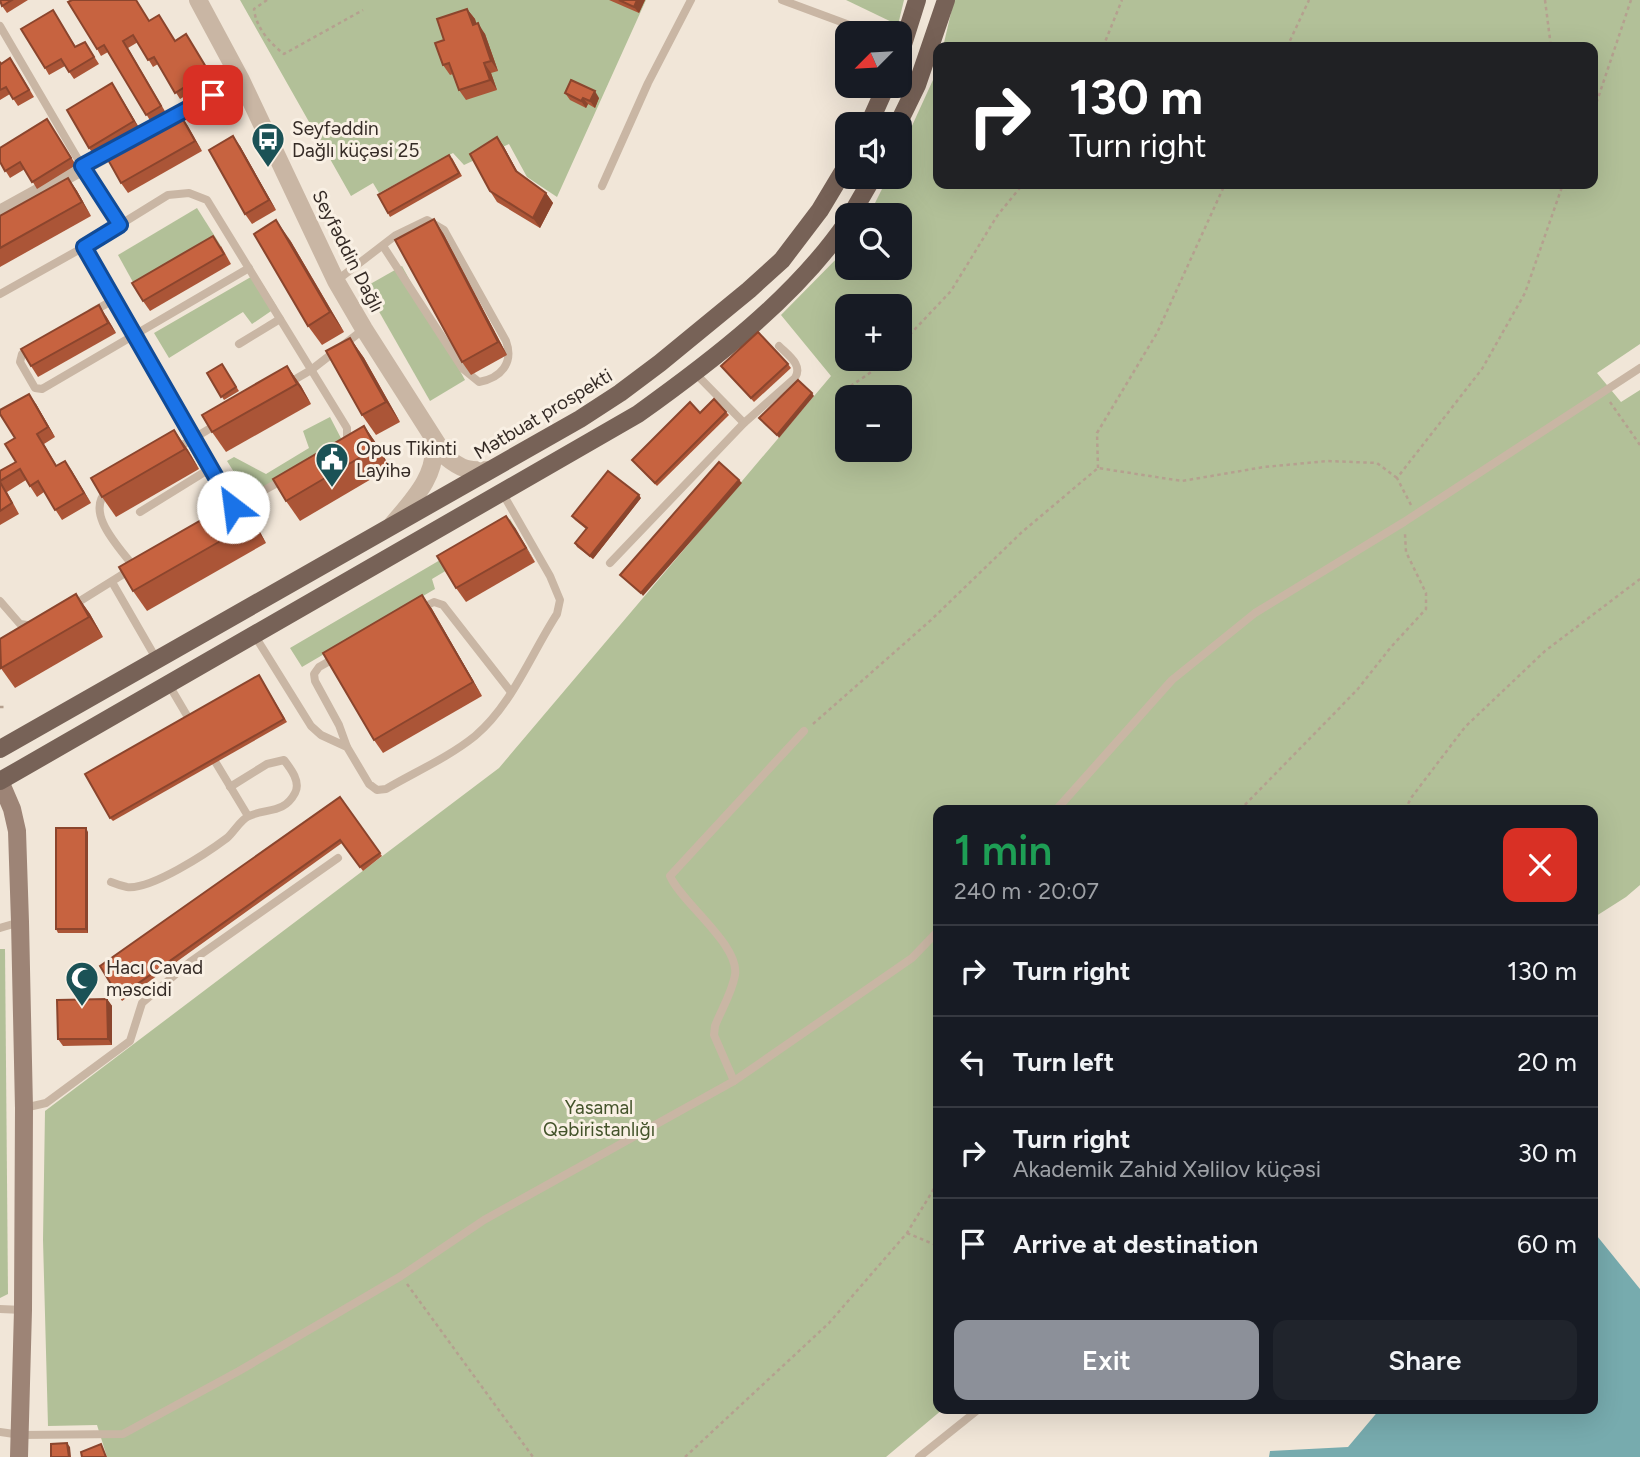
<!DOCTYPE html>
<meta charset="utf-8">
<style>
:root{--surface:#171b24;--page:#20242c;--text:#f1f3f6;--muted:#9ea1a6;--line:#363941;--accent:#8c9099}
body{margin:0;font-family:Figtree,sans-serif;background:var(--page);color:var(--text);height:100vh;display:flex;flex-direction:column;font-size:26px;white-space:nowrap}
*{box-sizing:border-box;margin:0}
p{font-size:23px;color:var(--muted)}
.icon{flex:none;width:38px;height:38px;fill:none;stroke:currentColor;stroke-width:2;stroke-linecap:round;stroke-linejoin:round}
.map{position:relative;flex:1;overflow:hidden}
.drawer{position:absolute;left:933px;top:805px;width:665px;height:609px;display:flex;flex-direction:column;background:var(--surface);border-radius:14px;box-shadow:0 7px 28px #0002}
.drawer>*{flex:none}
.hud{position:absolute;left:933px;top:42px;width:665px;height:147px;border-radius:14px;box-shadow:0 7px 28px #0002;background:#202124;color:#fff;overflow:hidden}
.needle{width:46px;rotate:246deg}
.tools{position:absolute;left:835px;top:21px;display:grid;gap:14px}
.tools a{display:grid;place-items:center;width:77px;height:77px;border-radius:14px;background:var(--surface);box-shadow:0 7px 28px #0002;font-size:35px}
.pin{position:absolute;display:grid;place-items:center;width:60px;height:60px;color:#fff;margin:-30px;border-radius:14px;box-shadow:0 4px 10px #0006}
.me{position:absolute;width:77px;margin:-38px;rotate:330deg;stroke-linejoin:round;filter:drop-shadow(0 0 5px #0008)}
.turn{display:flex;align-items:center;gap:24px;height:147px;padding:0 21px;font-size:32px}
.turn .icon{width:91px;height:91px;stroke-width:2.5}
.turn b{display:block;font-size:49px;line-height:60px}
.round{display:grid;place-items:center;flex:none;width:74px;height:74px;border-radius:14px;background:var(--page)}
.summary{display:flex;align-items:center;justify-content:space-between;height:119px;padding:0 21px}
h1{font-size:42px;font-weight:600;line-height:52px;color:#1e9e55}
.button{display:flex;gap:14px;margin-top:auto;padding:14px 21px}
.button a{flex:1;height:80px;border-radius:14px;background:var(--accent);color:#fff;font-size:28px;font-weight:600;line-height:80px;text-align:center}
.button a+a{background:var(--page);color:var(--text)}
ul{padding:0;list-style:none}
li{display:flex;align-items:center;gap:21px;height:91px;padding:0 21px;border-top:2px solid var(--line)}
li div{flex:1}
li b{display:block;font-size:26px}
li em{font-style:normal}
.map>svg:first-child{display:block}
.green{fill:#b2c098;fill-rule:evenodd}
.water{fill:#77abae}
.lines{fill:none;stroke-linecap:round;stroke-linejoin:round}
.path{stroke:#b5a08f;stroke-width:2.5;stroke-dasharray:3.5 3.5;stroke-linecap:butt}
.service{stroke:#c9b6a4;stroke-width:8}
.minor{stroke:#c9b6a4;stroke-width:16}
.tertiary{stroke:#c9b6a4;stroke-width:18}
.secondary{stroke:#9d8476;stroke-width:18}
.primary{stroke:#776257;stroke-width:18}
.wall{fill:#ab5537}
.shaded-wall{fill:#8b452d}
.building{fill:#c76340;stroke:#8b452d;stroke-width:2}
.route-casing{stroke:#114b97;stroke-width:18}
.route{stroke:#1a73e8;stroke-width:12}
.labels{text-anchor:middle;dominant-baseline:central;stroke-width:6;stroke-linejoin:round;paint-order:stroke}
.poi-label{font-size:19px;fill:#352b26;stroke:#f9f0e4;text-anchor:start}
.street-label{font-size:19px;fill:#352b26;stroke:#f9f0e4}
.park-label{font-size:19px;fill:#43532a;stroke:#f9f0e4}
</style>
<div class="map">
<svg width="1640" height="1457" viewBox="0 0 1640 1457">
<rect width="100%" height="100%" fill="#f1e6d8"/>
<g class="green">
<polygon points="240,0 646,0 557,197 527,177 509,144 464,165 453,153 379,193 373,183 351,196"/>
<polygon points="846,0 904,0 898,25"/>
<path d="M954,0h686v344l-43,29 24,29 19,-12v495l-14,12 -33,21 -1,-108h-654v599h5l-57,48h-779l-10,-32 -49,1 -5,-186 2,-129 454,-343 332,-392 -50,-61 66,-67v20h53v-53h-31l19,-38h12v-25l38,-83v115h654v-137h-649zM847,306h53v53h-53zM847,397h53v53h-53z"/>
<polygon points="197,208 221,246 139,293 118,255"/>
<polygon points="402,266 465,380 430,401 365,287"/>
<polygon points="256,274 277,307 252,324 243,312 169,358 154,333"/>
<polygon points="330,417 344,444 251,499 227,461 234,457 266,474 309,448 303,431"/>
<polygon points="510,519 516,529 432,579 435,589 302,667 290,648"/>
<polygon points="0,949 5,949 8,1294 0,1298"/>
</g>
<polygon class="water" points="1593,1231 1640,1289 1640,1457 1269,1457 1270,1451 1348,1447 1380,1409 1592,1409"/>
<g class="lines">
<g class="path">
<path d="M267,0l-13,9c2,19 16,34 30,45l79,-44"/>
<polyline points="1545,0 1551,47"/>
<polyline points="1103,47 1122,0"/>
<polyline points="1287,47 1309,0"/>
<polyline points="1592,116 1631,0"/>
<polyline points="900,345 951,291 997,216 1023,184"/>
<polyline points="839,394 880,366 887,359"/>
<polyline points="1610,402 1640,445"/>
<polyline points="1098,468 1097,433 1157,333 1225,184"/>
<polyline points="1411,505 1397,478 1482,369 1525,293 1563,184"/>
<polyline points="0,707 7,707"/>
<polyline points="813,724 931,620 1022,532 1098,468 1182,481 1264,467 1328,461 1377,463 1397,478"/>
<polyline points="1240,810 1357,690 1391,647 1426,609 1426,593 1406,552 1405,534"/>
<polyline points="1405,810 1411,798 1465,727 1545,651 1640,579"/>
<polyline points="907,1233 938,1246"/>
<polyline points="407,1284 533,1457"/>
<polyline points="685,1457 829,1323 907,1233 938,1182"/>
</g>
<g class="service">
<polyline points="782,0 871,33"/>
<polyline points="0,26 82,166 120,225"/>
<polyline points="602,186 648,83 691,0"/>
<polyline points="84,247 233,507"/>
<path d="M336,281l60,-46 31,-15 17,10 62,111c8,22 -5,37 -27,41l-16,-13 -80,-123"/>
<polyline points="0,294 84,247 168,195 189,193 207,200 347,428 347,441 345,443"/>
<polyline points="92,312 115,299"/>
<polyline points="239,344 280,319"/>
<polyline points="32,347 22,354 20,362 35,388 42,389 249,268"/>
<polyline points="694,372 744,423"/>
<polyline points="287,384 311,370 364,329"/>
<polyline points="176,449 219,423"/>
<path d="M108,490c-25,22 12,58 26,77"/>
<polyline points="233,507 283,480"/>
<polyline points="140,512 211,468"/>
<path d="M610,563l134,-140 51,-45c8,-13 -6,-22 -16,-32"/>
<polyline points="112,582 157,660"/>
<polyline points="0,601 20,624 34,626"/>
<polyline points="72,606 133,568"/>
<polyline points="419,609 434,602 443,605 511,692"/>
<path d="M255,636l56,90 10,9 26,12 22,37 8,6 9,-1c29,-17 63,-32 89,-53 37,-31 56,-82 82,-122l3,-14 -10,-24 -47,-82"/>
<polyline points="335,658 319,667 314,674 315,681 339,725 347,747"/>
<polyline points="169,685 189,719"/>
<polyline points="216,763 248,816"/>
<polyline points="1056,810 1172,680 1255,613 1404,522 1640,368"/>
<path d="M111,882c5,2 11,4 16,5 24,3 80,-34 100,-49 7,-6 14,-19 22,-22 18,-8 35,-2 46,-23 6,-11 -4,-24 -11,-33l-17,4 -37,23"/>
<polyline points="0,928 20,922"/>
<path d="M734,1081l-20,-46 1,-9c6,-16 17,-33 20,-51 5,-30 -54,-73 -65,-99l134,-145"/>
<polyline points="24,1108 46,1103 130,1041 142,1003 190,962 338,858"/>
<polyline points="0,1309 23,1310"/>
<polyline points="0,1432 21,1435 123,1434 239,1371 401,1276 484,1220 734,1081 912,958 938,931"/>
<polyline points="919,1457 979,1409"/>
</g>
<polyline class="minor" points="0,213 241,80"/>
<g class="tertiary">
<path d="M198,0l43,80 95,201 28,48 81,127c17,14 23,15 45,14"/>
<path d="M392,525c20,-24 47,-51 41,-84"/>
</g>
<polyline class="secondary" points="0,781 12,809 17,831 20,922 24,1108 23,1310 19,1457"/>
<g class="primary">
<polyline points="900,54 917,0"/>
<polyline points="869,124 886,86"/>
<polyline points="898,124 917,85 946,0"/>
<polyline points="851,215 873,177"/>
<polyline points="0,749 580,419 620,393 660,363 749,290 782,260 820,210 847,165"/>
<path d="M0,781l638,-367c74,-53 157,-116 209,-192"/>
</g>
</g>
<g class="wall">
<polygon points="0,0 28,0 7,13 0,3"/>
<polygon points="609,0 645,0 639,13"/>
<polygon points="467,9 475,19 476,24 485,34 498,71 491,73 497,90 466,100 459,90 453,74 450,75 443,65 444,40"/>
<polygon points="159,15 175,41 186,34 214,79 180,99 158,64 153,67 138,42 128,48 166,113 151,122 108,52 101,56 97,49"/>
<polygon points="57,17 76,47 85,42 99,64 74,79 65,66 49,75 45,68"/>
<polygon points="0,61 2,64 15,65 34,97 18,106 10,94 0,100"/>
<polygon points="112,83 141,131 96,158 89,148"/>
<polygon points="565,93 599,98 595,108 588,104 586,108 570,100"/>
<polygon points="181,116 202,151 128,193 121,183"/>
<polygon points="47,119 76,165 37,189 25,169 10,178 0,162"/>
<polygon points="497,137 504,147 518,173 546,193 553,203 540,228 497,202 490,191"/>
<polygon points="240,146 276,210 252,224 245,214"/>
<polygon points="452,158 462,176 390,217 378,195"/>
<polygon points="68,178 77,191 91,216 0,267 0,216"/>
<polygon points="443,233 507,355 471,375 462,362"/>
<polygon points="290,240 344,332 322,345 308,326"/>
<polygon points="221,246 231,264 150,311 143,301"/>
<polygon points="106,316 116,333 38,377 31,366"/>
<polygon points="350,338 364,358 400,422 376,435 362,415"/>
<polygon points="222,364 239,391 224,400 207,373"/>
<polygon points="788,364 791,368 754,402 721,366"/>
<polygon points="287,366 301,386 311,404 226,452 212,432"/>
<polygon points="36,404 55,437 44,444 57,466 65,461 91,503 62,520 44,492 37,497 26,480 7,492 19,514 0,525 0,471 16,462 15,438"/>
<polygon points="726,412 729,415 657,486 632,460 700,413"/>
<polygon points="364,426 378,446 390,468 300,521 286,501"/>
<polygon points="174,430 188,450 199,469 116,517 102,497"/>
<polygon points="641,498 593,559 577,547 575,543 586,529 575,520 572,516"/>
<polygon points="506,516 535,562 466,602 456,588"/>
<polygon points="252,518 266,543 147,611 133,591"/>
<polygon points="76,594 90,614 103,637 15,688 0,667"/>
<polygon points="422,595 432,609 482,696 383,753 374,740"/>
<polygon points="259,675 287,722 113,821 110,818"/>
<polygon points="340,797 382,856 363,871 342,843 122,1001 100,966"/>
<polygon points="88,832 88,933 58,933 56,929"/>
<polygon points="107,999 112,1006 112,1045 63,1046 58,1039"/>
</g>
<g class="shaded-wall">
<polygon points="637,0 645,0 639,13 634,7"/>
<polygon points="467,9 475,19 480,35 473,25"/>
<polygon points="478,23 485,34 498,71 491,61"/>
<polygon points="484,63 491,73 497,90 490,80"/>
<polygon points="112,83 119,94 141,131 134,121"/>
<polygon points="595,91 599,98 595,108 590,101"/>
<polygon points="583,98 588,104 586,108 581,101"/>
<polygon points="181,116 188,126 202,151 195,141"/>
<polygon points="233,136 240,146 276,210 269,200"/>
<polygon points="497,137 504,147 523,182 516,171"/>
<polygon points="68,178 77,191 91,216 82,202"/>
<polygon points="546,193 553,203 540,228 533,218"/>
<polygon points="434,219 443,233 507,355 498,342"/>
<polygon points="276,220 290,240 344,332 330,312"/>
<polygon points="99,305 106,316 116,333 108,323"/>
<polygon points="350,338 364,358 400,422 386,402"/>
<polygon points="287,366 301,386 311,404 297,384"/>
<polygon points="812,393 814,396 779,438 777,435"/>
<polygon points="29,394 36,404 55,437 48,427"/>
<polygon points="364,426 378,446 390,468 376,448"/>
<polygon points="174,430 188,450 199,469 185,449"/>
<polygon points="65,461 72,471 91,503 84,493"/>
<polygon points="739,480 742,483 643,596 641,593"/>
<polygon points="639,495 641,498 593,559 590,556"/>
<polygon points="238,499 252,518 266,543 252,523"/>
<polygon points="506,516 516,529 535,562 526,548"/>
<polygon points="76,594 90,614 103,637 89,617"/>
<polygon points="422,595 432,609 482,696 473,682"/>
<polygon points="86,828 88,832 88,933 86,929"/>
<polygon points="107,999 112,1006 112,1045 108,1039"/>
<polygon points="67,1443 70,1447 71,1457 69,1457"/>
</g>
<g class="building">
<polygon points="0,0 12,0 2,6"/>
<polygon points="72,0 136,0 149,21 159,15 175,41 186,34 209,72 175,93 154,57 148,60 133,35 123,41 161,106 146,115 104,45 97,49 68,2"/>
<polygon points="619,0 637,0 634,7"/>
<polygon points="467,9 473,25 478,23 491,61 484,63 490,80 459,90 449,63 443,65 435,43 444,40 437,19"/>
<polygon points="53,10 75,47 85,42 94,57 69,72 61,59 45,68 21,29"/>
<polygon points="10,58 29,90 13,99 6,87 0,90 0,62 1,64"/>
<polygon points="571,80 595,91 590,101 583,98 581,101 565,93"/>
<polygon points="112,83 134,121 89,148 67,110"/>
<polygon points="181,116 195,141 121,183 107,158"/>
<polygon points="47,119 71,158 32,182 20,162 5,171 0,162 0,148"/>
<polygon points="233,136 269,200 245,214 209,150"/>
<polygon points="497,137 516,171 546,193 533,218 490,191 470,154"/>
<polygon points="449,155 459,173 388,213 378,195"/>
<polygon points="68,178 82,202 0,248 0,216"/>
<polygon points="434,219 498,342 462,362 395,240"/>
<polygon points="276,220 330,312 308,326 254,234"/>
<polygon points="213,236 224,254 143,301 132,283"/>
<polygon points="99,305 108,323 31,366 21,349"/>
<polygon points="758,332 788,364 751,398 721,366"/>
<polygon points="350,338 386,402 362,415 326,351"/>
<polygon points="222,364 236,387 221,397 207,373"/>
<polygon points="287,366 297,384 212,432 202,415"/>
<polygon points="798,380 812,393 777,435 759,418"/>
<polygon points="29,394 48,427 37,434 56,466 65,461 84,493 55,510 38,481 30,486 20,469 0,481 0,471 16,462 5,444 15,438 0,414 0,410"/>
<polygon points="714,399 726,412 655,483 632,460 690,402 700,413"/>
<polygon points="364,426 376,448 286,501 273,479"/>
<polygon points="174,430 185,449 102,497 91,478"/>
<polygon points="719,462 739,480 641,593 620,575"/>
<polygon points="608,471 639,495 590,556 575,543 587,528 572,516"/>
<polygon points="0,482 12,503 0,511"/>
<polygon points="238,499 252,523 133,591 119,567"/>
<polygon points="506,516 526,548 456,588 437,556"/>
<polygon points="76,594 89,617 1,668 0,639"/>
<polygon points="422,595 473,682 374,740 323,653"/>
<polygon points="259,675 284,719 110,818 85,774"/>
<polygon points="340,797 380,853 360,867 340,840 119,997 100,966"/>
<rect x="56" y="828" width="30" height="101"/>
<polygon points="107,999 108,1039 58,1039 57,1000"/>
<polygon points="67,1443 69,1457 51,1457 51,1444"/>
<polygon points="101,1444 106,1457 82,1457 81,1452"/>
</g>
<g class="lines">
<defs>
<polyline id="route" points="213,95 82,166 120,225 84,247 233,507"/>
</defs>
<use href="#route" class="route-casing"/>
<use href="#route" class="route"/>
</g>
<defs>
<symbol id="bus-pin" viewBox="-11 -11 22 30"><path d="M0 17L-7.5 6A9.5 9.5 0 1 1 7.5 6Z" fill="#1b5256" stroke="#f9f0e4"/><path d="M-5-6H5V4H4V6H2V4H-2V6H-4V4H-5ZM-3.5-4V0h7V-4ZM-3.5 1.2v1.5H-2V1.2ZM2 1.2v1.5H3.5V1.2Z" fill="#fff"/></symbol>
<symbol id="civic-pin" viewBox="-11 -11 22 30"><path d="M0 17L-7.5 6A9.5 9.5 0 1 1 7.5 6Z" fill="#1b5256" stroke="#f9f0e4"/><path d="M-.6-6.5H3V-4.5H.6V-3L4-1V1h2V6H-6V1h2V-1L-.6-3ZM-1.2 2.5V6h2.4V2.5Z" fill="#fff"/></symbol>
<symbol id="mosque-pin" viewBox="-11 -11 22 30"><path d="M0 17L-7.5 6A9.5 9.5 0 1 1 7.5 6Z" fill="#1b5256" stroke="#f9f0e4"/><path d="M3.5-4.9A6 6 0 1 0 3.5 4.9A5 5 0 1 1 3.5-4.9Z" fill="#fff"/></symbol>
</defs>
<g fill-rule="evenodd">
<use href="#bus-pin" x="249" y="120" width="38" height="52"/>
<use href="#civic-pin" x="313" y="440" width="38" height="52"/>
<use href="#mosque-pin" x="63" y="959" width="38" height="52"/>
</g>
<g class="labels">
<g class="poi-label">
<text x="292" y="128">Seyfəddin<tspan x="292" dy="22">Dağlı küçəsi 25</tspan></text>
<text x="356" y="448">Opus Tikinti<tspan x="356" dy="22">Layihə</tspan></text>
<text x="106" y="967">Hacı Cavad<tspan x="106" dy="22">məscidi</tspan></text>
</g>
<g class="street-label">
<text transform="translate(348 251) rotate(63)">Seyfəddin Dağlı</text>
<text transform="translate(543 414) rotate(-31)">Mətbuat prospekti</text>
</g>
<g class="park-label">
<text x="599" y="1107">Yasamal<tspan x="599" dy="22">Qəbiristanlığı</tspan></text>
</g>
</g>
</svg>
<div class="tools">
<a><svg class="needle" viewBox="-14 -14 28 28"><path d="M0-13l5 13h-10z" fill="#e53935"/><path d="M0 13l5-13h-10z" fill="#9ea1a6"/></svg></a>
<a><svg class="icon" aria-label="sound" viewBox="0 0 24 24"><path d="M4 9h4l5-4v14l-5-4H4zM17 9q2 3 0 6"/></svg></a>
<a><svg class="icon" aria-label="search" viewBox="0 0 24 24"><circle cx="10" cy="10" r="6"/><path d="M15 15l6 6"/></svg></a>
<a>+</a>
<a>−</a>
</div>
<div class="pin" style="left:213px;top:95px;background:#d93025"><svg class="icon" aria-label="arrive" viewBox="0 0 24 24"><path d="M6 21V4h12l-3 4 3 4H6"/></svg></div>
<svg class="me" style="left:233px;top:507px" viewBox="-20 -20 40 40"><circle r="19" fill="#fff"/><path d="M0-13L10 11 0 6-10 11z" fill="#1a73e8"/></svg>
<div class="hud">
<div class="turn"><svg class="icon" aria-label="right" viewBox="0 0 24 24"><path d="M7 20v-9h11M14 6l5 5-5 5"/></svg><div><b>130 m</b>Turn right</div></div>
</div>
<section class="drawer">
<div class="summary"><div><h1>1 min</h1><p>240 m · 20:07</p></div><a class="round" style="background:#d93025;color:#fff"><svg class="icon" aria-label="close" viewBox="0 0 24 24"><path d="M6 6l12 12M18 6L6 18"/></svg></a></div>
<ul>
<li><svg class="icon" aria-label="right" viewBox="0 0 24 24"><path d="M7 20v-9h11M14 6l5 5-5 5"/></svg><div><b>Turn right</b></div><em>130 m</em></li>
<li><svg class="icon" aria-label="left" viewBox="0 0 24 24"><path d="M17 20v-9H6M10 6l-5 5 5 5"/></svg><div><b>Turn left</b></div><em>20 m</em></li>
<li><svg class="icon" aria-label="right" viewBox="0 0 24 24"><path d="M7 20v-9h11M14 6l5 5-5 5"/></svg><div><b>Turn right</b><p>Akademik Zahid Xəlilov küçəsi</p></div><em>30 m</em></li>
<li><svg class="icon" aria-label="arrive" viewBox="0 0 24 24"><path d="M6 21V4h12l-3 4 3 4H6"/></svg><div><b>Arrive at destination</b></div><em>60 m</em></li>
</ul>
<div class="button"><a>Exit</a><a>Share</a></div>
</section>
</div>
